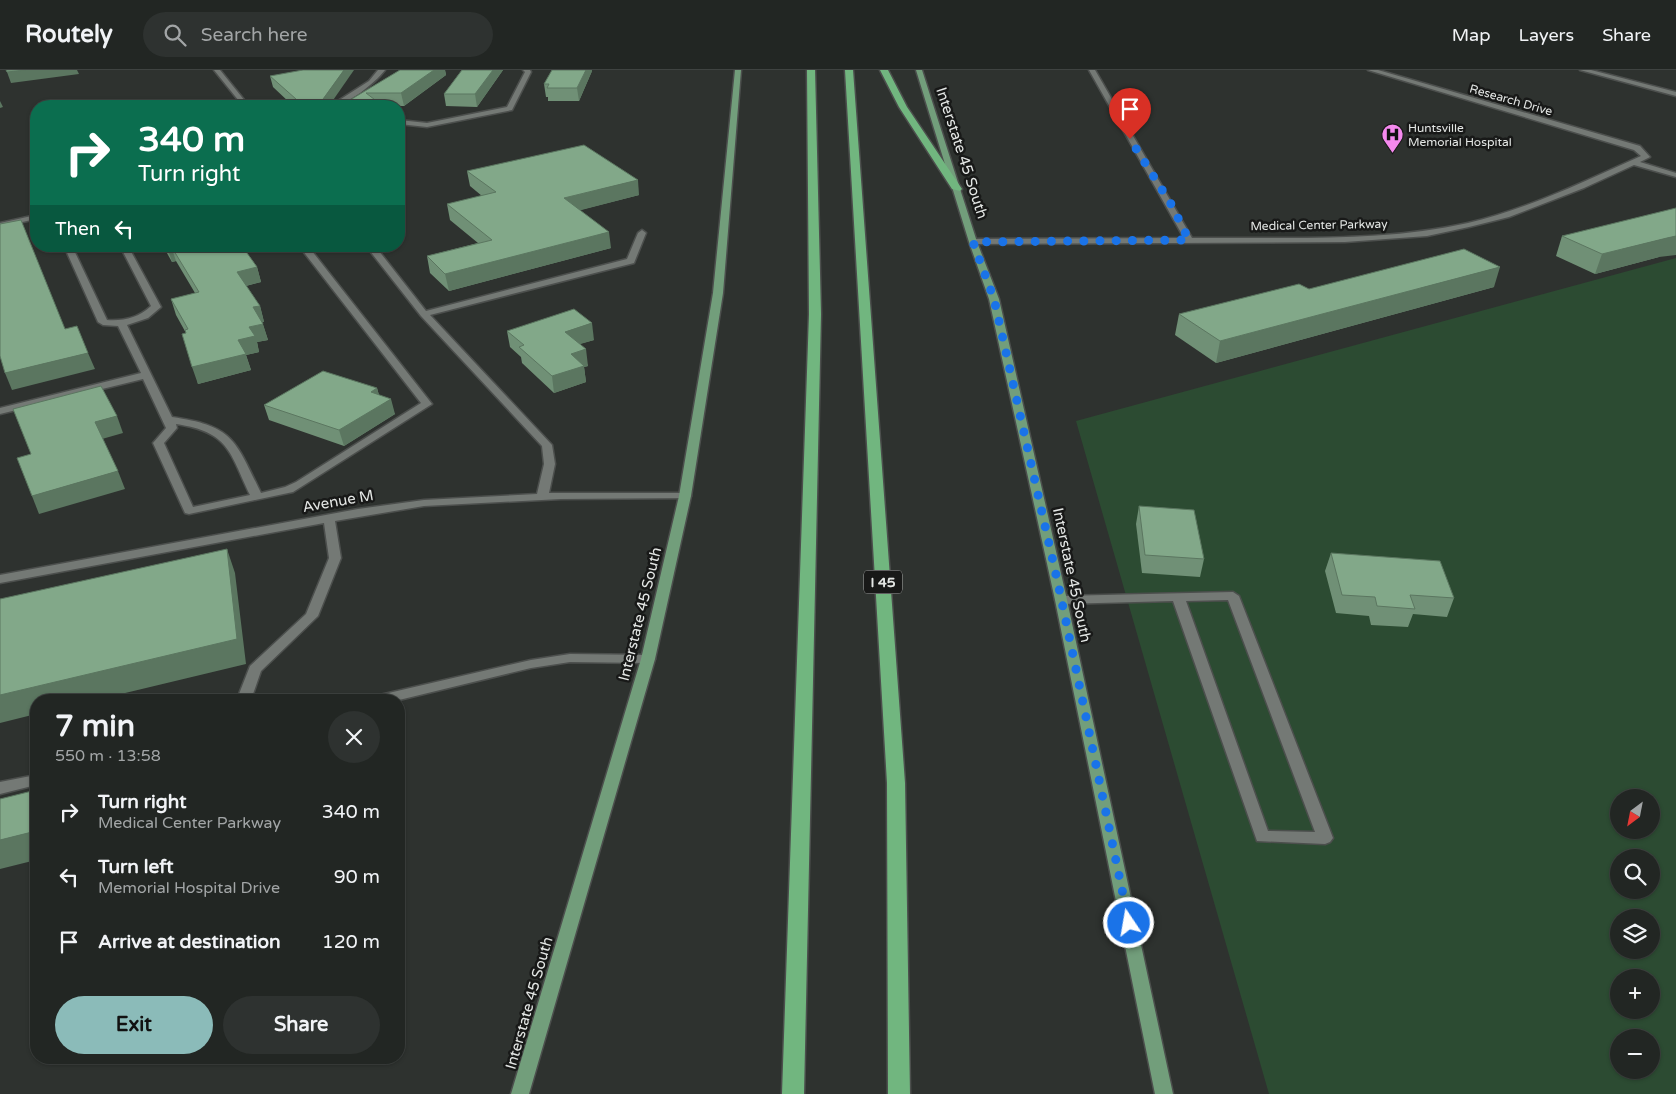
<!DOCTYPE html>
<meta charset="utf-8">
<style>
:root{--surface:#222623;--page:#2e3230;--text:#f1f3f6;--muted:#a2a5a6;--line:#3f4341;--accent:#8bbbb9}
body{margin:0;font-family:"Varela Round",sans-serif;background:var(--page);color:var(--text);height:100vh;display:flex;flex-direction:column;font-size:19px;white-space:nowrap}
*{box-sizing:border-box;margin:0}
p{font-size:16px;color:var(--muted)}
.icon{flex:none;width:28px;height:28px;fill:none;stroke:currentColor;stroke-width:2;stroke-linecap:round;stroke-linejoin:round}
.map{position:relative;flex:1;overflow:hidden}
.side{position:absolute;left:30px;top:624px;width:375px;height:370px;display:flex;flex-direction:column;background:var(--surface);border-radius:20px;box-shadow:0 1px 4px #0004,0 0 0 1px var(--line)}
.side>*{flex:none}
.hud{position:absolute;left:30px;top:30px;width:375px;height:152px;border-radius:20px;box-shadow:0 1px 4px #0004,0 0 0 1px var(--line);background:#0b6e4f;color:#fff;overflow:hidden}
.needle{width:32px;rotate:212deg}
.tools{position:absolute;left:1610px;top:719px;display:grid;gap:10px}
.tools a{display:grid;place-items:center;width:50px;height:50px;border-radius:50%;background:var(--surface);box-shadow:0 1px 4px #0004,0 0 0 1px var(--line);font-size:25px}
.pin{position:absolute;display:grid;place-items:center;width:42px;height:42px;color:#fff;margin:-51px -21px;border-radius:50% 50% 50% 0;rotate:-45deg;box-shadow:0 0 5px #0007}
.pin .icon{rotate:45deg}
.me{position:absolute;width:55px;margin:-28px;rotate:348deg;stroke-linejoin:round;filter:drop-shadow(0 0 4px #0008)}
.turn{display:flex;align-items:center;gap:18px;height:105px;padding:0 25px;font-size:22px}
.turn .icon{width:65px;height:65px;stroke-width:2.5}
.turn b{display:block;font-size:35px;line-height:42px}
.then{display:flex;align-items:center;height:48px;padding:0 25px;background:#0003;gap:10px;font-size:19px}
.round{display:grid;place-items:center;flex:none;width:52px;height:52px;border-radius:26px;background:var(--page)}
.head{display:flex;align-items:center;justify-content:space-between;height:85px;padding:0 25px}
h1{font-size:30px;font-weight:700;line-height:38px}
.action{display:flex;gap:10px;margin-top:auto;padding:10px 25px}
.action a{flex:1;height:58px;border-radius:30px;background:var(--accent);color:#111;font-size:20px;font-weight:700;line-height:58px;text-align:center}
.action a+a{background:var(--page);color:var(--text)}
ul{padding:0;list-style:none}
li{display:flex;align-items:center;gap:15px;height:65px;padding:0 25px}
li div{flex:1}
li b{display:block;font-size:19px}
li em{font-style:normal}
header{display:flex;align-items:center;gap:30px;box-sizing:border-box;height:70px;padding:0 25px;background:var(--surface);border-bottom:1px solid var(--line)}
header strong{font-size:24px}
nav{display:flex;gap:28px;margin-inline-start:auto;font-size:18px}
.search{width:350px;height:45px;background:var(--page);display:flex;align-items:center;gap:12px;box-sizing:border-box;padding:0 18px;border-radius:28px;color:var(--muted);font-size:19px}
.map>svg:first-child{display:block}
.green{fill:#2c4b32;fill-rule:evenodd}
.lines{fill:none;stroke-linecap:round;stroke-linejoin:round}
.minor-casing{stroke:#4c4f4d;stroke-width:3}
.major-casing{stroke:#4c4f4d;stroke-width:3}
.highway-casing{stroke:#4c4f4d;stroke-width:3}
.minor{fill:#747975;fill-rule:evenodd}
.major{fill:#729e7b;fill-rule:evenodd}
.highway{fill:#71b67f;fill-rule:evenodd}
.wall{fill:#709076}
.shaded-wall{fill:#5b7660}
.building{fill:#82a889;stroke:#5b7660}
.route{stroke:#1a73e8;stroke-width:9;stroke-dasharray:0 16.2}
.labels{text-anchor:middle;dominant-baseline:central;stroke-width:5;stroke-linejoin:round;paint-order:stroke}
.far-street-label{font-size:12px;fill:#e4e7e5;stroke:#181918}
.far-poi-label{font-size:12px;fill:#e4e7e5;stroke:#181918;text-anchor:start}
.shield{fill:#181918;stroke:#a7a9a8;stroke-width:1}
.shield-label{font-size:14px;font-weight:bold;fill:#e4e7e5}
.street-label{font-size:15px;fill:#e4e7e5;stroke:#181918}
</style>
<header>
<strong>Routely</strong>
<div class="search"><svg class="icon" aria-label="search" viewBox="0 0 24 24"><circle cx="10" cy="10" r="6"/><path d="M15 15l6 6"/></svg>Search here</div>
<nav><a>Map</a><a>Layers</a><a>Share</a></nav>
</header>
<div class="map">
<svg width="1676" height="1024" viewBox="0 0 1676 1024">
<rect width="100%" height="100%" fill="#2e322f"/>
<path class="green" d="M1676,188v836h-407l-193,-673zM1619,728h32v32h-32zM1619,788h32v32h-32zM1619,848h32v32h-32zM1619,908h32v32h-32zM1619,968h32v32h-32z"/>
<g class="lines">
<defs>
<g id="minor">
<polygon points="214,0 220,0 249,36 243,36"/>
<path d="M378,0h7c-10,13 -38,36 -55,36l39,-25z"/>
<polygon points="523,0 530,0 531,2 512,40 427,57 399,54 399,50 427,53 507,37 525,2"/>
<path d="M1089,0h6l97,168c91,-1 186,5 276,-15 60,-14 117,-42 173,-67l-7,-6 -266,-80h10l262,76 10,11 -10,5 36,11v4l-42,-12 -50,23 -75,29 -40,10 -42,9 -82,6 -375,2v-4l3,-1 211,-1z"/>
<polygon points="1580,0 1591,0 1676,22 1676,26"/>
<polygon points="36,145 36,149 0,157 0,153"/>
<polygon points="642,160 646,163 634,193 430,245 552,375 555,394 549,423 685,423 689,424 691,426 689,428 561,429 424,436 335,451 341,488 318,546 261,601 253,624 253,630 239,630 239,624 250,596 306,544 329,488 324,453 0,513 0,505 358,439 424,430 537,424 544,394 542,376 421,246 366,176 375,176 426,241 627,189 638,163"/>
<path d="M64,176h8l35,74c17,1 31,-2 44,-14l-31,-60h8l33,61 -13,11 -21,7 45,92c62,9 63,23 89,76l24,-6 11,-5 125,-79 -122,-157h9l124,158 -139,88 -104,22 -4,-1 -32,-70 13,-15 -23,-49 -143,35v-6l141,-35 -23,-47 -15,-1 -5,-3zM176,354c53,8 53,27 74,71l-57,12 -29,-64 13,-15z"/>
<path d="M1233,522l6,4 94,242 -3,4 -5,2 -68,-3 -84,-240 -112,3 -6,-4 6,-4zM1228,530l87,232 -47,-1 -82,-230z"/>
<polygon points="570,584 648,585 655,589 648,593 570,592 531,598 399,630 373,630 375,627 380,625 531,590"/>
<polygon points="36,705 36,715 0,724 0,712"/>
</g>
<g id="major">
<polygon points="735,0 741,0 723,223 691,426 655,589 529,1024 511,1024 641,589 679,426 713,223"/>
<polygon points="916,0 922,0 977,172 999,229 1067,530 1173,1024 1155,1024 1055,530 989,229 969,172"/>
</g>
<g id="highway">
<polygon points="807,0 815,0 821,244 804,1024 782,1024 809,244"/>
<polygon points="845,0 853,0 905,713 910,1024 888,1024 887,713"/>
<polygon points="880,0 888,0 907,37 962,119 960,121 952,119 899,37"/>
</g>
</defs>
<use href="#minor" class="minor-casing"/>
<use href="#major" class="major-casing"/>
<use href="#highway" class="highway-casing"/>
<use href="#minor" class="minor"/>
<use href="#major" class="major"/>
<use href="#highway" class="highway"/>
</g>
<g class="wall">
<polygon points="400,0 445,0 446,5 404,36 340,36"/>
<polygon points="462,0 503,0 477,37 446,36 444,24"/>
<polygon points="592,1 579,31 548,31 548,27 546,27 544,14"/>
<polygon points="270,6 329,36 290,33 273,17"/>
<polygon points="467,101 639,125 580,140 611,178 449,221 430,203 427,186 478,173 450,150 447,134 482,126 470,116"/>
<polygon points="1562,166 1659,187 1595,204 1556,186"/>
<polygon points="163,176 242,176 257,197 261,212 246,216 260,236 264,252 262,252 268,270 257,272 259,282 246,285 251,300 198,314 186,263 176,245 171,229 195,223 176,191 172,192"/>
<polygon points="1494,217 1216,293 1175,265 1179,244 1309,219"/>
<polygon points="507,261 594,270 579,274 588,296 584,297 586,312 554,323 522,293 521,287 510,277"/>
<polygon points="377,318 379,325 395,344 344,376 269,350 264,335"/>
<polygon points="1139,436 1204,489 1200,507 1142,503 1136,454"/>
<polygon points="1331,483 1454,528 1447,547 1413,544 1408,557 1371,555 1369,546 1336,543 1325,501"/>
</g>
<g class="shaded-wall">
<polygon points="26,0 77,0 79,4 11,13 7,2"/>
<polygon points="344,0 354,0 329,36 318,36"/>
<polygon points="434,0 445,0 446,5 404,36 401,23"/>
<polygon points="493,0 503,0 477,37 475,24"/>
<polygon points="586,0 592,0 592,1 579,31 577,18"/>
<polygon points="0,31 3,37 0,38"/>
<polygon points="638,110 639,125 566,144 564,128"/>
<polygon points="609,162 611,178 449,221 445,204"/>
<polygon points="1676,166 1676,185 1659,187 1595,204 1602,184 1667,168"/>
<polygon points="171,176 176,191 172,192 167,177"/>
<polygon points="257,197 261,212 241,217 237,202"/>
<polygon points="1500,197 1494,217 1216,293 1220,271"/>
<polygon points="260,236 264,252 257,253 253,237"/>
<polygon points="592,253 594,270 567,278 565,262"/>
<polygon points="263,254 268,270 257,272 259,282 246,285 251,300 198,314 192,297 238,270 249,257"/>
<polygon points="586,279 588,296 584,297 586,312 554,323 552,306 571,284"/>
<polygon points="88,283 95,299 12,320 5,303"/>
<polygon points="377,318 381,333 371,322"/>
<polygon points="391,329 395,344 344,376 339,360"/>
<polygon points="117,346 123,363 102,369 95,352"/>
<polygon points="118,401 125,419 39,444 32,426"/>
<polygon points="227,479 235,503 246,594 96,630 36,630 36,644 0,653 0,625"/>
<polygon points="36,761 36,790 0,799 0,770"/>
</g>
<g class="building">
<polygon points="6,0 26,0 7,2"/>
<polygon points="303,0 344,0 318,36 284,36 296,29 270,6"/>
<polygon points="400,0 434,0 401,23 366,23 383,36 340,36"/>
<polygon points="462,0 493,0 475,24 444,24"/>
<polygon points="552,0 586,0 577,18 547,18 549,14 544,14"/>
<polygon points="584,75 638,110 564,128 609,162 445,204 427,186 492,170 447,134 496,122 467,101"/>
<polygon points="1676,138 1676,166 1667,168 1602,184 1562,166"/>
<polygon points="21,150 65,259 77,256 88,283 5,303 0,286 0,154"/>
<polygon points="167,176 242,176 257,197 237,202 260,236 253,237 263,254 249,257 255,266 238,270 246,284 192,297 182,264 186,263 185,260 188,259 171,229 199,222 171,176 167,177"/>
<polygon points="1464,179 1500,197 1220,271 1179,244 1299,214 1309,219"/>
<polygon points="574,239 592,253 565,262 586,279 571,284 584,296 552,306 519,277 524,275 507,261"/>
<polygon points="323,301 377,318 371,322 391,329 339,360 264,335"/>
<polygon points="101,316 117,346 95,352 118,401 32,426 17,388 31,384 13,339"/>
<polygon points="1139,436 1194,440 1204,489 1145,485"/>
<polygon points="227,479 237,569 0,625 0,529"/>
<polygon points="1331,483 1440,491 1454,528 1410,525 1415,539 1377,536 1375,527 1342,525"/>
<polygon points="36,720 36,761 0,770 0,729"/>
</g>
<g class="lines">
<polyline class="route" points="1129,853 1059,518 994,229 973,172 1189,170 1171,134 1130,69"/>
</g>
<defs>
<symbol id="hospital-pin" viewBox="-11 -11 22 30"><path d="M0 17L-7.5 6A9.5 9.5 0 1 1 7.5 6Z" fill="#f589ee" stroke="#181918"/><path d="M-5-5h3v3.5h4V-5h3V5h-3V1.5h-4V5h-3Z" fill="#111"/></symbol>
</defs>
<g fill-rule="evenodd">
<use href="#hospital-pin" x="1380" y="52" width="25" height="34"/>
</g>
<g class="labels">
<g class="far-street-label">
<text transform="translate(1511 30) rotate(16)">Research Drive</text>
<text transform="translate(1319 155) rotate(-1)">Medical Center Parkway</text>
</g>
<g class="far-poi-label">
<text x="1408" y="58">Huntsville<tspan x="1408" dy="14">Memorial Hospital</tspan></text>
</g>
<rect class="shield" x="864" y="500.5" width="38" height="23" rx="4"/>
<g class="shield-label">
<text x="883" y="512">I 45</text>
</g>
<g class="street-label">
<text transform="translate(962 83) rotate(72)">Interstate 45 South</text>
<text transform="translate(338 431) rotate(-10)">Avenue M</text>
<text transform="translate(1072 505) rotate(78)">Interstate 45 South</text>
<text transform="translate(640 544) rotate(-76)">Interstate 45 South</text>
<text transform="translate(529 933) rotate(-74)">Interstate 45 South</text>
</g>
</g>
</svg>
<div class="tools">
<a><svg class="needle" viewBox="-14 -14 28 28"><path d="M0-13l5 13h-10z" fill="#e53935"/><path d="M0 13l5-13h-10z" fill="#a2a5a6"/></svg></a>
<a><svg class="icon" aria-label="search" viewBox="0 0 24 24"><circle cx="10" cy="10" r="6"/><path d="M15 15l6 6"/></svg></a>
<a><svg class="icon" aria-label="layers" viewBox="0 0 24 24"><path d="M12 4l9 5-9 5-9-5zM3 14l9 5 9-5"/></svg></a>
<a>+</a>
<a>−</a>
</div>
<div class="pin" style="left:1130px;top:69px;background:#d93025"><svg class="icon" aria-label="arrive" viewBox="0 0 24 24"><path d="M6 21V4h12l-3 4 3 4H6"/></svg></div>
<svg class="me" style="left:1129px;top:853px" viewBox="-20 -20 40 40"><circle r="17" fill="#1a73e8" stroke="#fff" stroke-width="3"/><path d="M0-11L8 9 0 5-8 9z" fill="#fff"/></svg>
<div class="hud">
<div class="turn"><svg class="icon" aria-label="right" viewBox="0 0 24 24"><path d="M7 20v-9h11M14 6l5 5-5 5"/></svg><div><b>340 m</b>Turn right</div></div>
<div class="then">Then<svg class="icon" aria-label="left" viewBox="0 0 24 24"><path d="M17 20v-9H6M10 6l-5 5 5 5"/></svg></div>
</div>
<section class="side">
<div class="head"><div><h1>7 min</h1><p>550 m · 13:58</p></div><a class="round"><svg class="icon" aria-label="close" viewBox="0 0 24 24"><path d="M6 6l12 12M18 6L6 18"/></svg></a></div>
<ul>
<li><svg class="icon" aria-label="right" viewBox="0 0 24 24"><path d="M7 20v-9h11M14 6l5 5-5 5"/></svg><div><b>Turn right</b><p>Medical Center Parkway</p></div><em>340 m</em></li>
<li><svg class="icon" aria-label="left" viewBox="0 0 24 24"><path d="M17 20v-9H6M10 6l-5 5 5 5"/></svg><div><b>Turn left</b><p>Memorial Hospital Drive</p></div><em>90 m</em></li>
<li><svg class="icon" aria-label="arrive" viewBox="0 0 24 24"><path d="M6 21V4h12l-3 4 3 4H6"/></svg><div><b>Arrive at destination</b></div><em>120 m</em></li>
</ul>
<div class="action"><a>Exit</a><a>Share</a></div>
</section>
</div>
